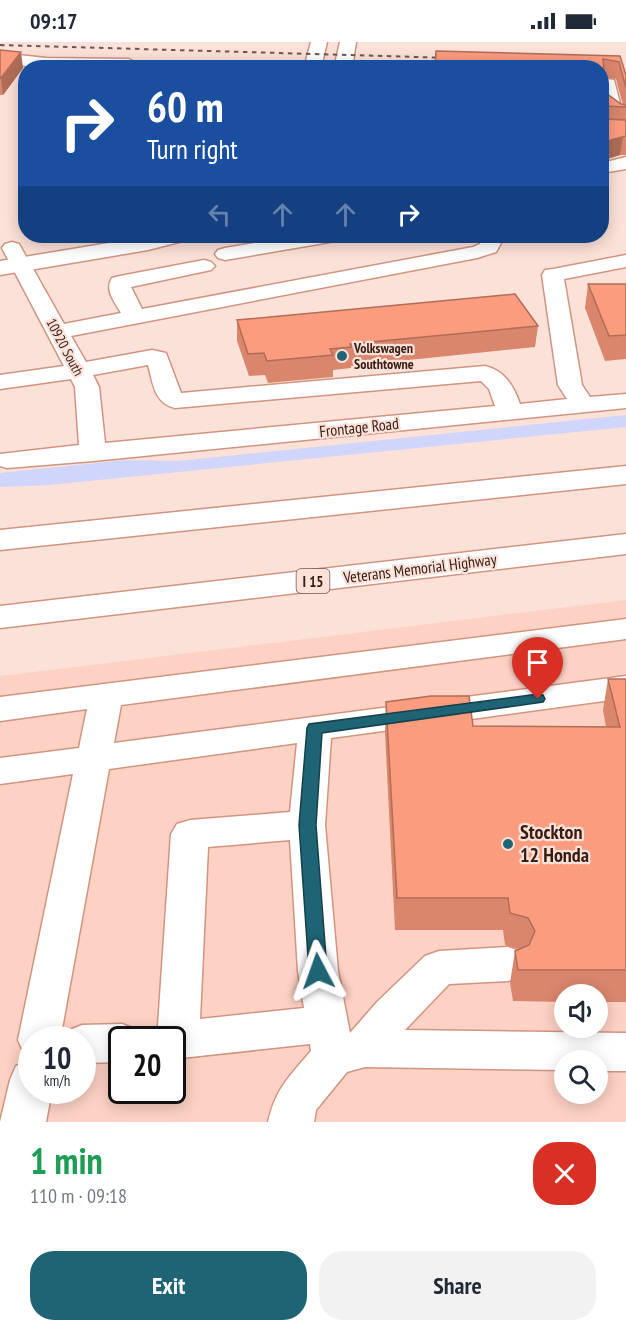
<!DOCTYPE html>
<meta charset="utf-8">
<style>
:root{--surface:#fff;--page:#f2f2f3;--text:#1f2937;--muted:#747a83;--accent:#1f6475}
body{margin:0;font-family:"PT Sans Narrow",sans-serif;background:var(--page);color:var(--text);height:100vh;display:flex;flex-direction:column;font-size:22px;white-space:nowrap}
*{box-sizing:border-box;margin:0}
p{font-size:20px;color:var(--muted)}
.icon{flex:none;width:33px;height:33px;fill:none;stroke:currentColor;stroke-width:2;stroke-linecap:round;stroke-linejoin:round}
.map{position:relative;height:1080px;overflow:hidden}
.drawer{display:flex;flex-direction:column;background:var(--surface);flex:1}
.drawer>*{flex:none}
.guide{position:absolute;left:18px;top:18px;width:591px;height:183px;border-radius:24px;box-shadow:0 3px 15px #0003;background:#1a4fa0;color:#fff;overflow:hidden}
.buttons{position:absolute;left:554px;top:942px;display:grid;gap:12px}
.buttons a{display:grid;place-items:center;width:54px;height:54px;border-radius:50%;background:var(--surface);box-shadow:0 3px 15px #0003;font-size:30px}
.speed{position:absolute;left:18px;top:984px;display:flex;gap:12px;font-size:30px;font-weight:700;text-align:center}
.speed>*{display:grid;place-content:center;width:78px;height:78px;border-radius:50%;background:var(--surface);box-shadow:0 3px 15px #0003;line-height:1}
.speed small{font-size:15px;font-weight:400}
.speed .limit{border:3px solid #111;border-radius:9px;background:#fff;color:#111}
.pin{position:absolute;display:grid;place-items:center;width:51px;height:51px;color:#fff;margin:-62px -26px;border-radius:50% 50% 50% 0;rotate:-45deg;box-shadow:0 0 6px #0007}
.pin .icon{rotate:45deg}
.me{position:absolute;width:66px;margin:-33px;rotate:356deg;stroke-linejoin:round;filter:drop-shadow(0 0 4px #0008)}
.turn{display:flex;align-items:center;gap:21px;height:126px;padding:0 30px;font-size:27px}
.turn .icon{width:78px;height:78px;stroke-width:2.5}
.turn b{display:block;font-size:42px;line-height:51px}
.lanes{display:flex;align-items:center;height:57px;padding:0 30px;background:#0003;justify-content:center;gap:30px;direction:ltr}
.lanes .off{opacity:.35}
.round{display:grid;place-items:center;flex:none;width:63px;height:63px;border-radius:24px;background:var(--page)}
.headline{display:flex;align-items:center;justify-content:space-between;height:102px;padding:0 30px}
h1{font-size:36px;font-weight:700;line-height:45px;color:#1e9e55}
.cta{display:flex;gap:12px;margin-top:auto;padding:12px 30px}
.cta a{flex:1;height:69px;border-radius:24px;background:var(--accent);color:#fff;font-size:24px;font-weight:700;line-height:69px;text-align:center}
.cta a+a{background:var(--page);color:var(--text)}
.status{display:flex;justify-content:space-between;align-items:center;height:42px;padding:0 30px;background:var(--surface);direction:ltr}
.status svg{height:16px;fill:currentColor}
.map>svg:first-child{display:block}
.built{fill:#fdd1c4;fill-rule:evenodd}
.green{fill:#cfd5fb}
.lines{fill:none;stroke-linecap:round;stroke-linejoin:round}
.minor-casing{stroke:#d19481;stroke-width:3}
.major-casing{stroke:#d19481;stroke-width:3}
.highway-casing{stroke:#d19481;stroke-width:3}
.minor{fill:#fff;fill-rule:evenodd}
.major{fill:#fff;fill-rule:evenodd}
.highway{fill:#fff;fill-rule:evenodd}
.rail{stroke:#705850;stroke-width:2;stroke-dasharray:4.5 4.5;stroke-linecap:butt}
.wall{fill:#d9866c;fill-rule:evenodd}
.shaded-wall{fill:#b06d58}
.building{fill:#fc9c7e;stroke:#b06d58;stroke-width:1.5}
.route{fill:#1f6475;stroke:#14414c;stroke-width:1.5}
.poi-dot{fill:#1f6475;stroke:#fbe1d8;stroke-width:2}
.labels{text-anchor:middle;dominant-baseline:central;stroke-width:4.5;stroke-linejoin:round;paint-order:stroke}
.far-street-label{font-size:14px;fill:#361e17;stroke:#fbe1d8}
.far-poi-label{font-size:14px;font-weight:bold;fill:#361e17;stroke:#fbe1d8;text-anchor:start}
.shield{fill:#fbe1d8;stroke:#715851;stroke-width:1.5}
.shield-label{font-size:15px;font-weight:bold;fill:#361e17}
.street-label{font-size:16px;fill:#361e17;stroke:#fbe1d8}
.near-poi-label{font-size:20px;font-weight:bold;fill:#361e17;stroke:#fbe1d8;text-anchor:start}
</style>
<div class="status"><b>09:17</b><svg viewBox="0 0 49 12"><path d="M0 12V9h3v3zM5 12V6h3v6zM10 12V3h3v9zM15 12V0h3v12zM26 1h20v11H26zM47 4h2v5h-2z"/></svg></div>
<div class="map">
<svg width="626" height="1080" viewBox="0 0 626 1080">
<rect width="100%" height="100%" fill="#fbe1d8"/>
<path class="built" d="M626,558v522h-626v-446zM564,952h33v34h-33zM32,998h50v50h-50zM122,998h50v50h-50zM564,1018h33v34h-33z"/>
<polygon class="green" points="626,373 626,385 48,443 0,445 0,431 126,418 178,419"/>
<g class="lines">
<defs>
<g id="minor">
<polygon points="0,11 46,16 129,17 137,22 136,26 44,26 0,21"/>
<polygon points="602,36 614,38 621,65 626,68 626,80 620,79 605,67"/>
<polygon points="626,115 626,127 602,131 602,121"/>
<polygon points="297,194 340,194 337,198 330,200 225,218 218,216 215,212 218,208 225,206"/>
<path d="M480,194h20l2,5 -6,11 -19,6 -406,78 15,26 66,-12 14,3 15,40 304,-27c20,5 28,19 35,38l47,-5 -9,-14 -16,-110 3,-5 8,-1 73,-14v12l-62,12 18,106 8,12 36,-3v14l-533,53 -86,7 -7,-2v-12l79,-9 -4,-58 -4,-8 -71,10v-14l64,-9 -62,-118 3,-4 7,-2 7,2 45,80 57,-11c-6,-11 -17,-23 -9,-35l8,-2 84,-16 7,2 4,4 -4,4 -80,17 11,22 331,-62 7,-3zM148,323c5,18 6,38 27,43l306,-27 8,8 6,17 -390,37 -6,-56 -6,-12z"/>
<path d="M626,577v20l-505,66 -7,38 512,-67v22l-295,40 -6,87 13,146 12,62 27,-31 48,-46 14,-5 69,-4 14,5 6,12 -6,12 -14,5 -59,3 -44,46 221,3v38h-29v-11h-33v10l-199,-3 -18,5 -31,38 -2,12h-46c8,-34 21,-45 43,-71l-1,-7 -138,15v-19h-21l7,-14 13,-192 6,-10 13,-4 100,-8 7,-69 -188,26 -49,271h-28v16l-8,-3 -6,-13 55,-266 -73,10v-26l79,-10 8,-39 -87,12v-24zM290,798l8,131 6,37 -104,11 8,-172z"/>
<polygon points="122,982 137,988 142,998 122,998 122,1020 82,1021 82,998 63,998 67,989 82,983"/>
<polygon points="32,1018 32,1048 52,1048 46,1080 0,1080 10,1038 16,1024"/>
</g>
<g id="major">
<polygon points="311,0 327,0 321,26 304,26"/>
<polygon points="340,0 356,0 352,26 334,26"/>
<polygon points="151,194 186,194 183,199 148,208 0,233 0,219"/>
</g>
<g id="highway">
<polygon points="626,424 626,442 0,508 0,488"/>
<polygon points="626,492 626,512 0,586 0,564"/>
</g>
</defs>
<use href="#minor" class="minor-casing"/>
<use href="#major" class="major-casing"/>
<use href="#highway" class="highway-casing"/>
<use href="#minor" class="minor"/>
<use href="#major" class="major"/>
<use href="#highway" class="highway"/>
<polyline class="rail" points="0,3 453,16"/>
</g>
<g class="wall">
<polygon points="0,8 23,26 3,53 0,53"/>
<path d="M620,14l6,19v80h-6l-16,5h-2v-92h-167zM604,35l12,2 7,26 -2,-1 -15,-11z"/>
<polygon points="588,242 626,242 626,317 605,319 585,266"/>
<polygon points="237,278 538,284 535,305 351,324 351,326 333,328 333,335 268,341 265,333 249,334 237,299"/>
<polygon points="608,637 626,637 626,960 597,960 597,952 564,952 564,960 513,959 510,941 515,909 519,907 505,903 503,888 395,888 385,691 386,660 473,684 606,685 603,668"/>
</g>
<g class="shaded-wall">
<polygon points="21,10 23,26 3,53 1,36"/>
<polygon points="623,94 620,113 604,118 607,99"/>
</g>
<g class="building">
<polygon points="0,8 21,10 1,36 0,36"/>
<polygon points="436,9 620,14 626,33 626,46 619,20 603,17 606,51 621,62 626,63 626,65 603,64 603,77 626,78 626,94 607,99 602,99 602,26 435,26"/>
<polygon points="588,242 626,242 626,293 609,294"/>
<polygon points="515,252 538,284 350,302 351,305 330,307 333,313 267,319 264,311 248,312 237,278"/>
<polygon points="608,637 626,637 626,928 518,928 515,909 529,903 535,889 528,876 510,871 508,856 397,856 386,660 431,654 469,654 473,684 620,685"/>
</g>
<polygon class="route" points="538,652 543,653 545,657 543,660 322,691 316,783 327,929 325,935 318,937 312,935 309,929 299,783 307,686 309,682"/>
<g class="poi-dot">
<circle cx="342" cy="314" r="6"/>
<circle cx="508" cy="802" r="6"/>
</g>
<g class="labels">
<g class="far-street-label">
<text transform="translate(65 305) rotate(62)">10920 South</text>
</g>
<g class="far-poi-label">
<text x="354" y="306">Volkswagen<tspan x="354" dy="16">Southtowne</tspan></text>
</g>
<rect class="shield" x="296.5" y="527" width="33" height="24" rx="4.5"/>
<g class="shield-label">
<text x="313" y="539">I 15</text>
</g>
<g class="street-label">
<text transform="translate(359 385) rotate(-6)">Frontage Road</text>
<text transform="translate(420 526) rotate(-7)">Veterans Memorial Highway</text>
</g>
<g class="near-poi-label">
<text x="520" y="790">Stockton<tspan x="520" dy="23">12 Honda</tspan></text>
</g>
</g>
</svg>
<div class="buttons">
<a><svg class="icon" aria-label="sound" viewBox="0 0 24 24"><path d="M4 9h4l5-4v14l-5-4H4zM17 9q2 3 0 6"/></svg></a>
<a><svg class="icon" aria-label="search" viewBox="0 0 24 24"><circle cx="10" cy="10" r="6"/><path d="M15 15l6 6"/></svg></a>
</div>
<div class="speed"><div>10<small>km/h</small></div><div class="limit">20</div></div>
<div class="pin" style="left:538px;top:657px;background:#d93025"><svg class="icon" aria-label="arrive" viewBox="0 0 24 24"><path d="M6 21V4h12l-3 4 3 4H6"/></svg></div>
<svg class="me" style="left:318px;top:929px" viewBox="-20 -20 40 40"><path d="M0-17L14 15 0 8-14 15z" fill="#1f6475" stroke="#fff" stroke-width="4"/></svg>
<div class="guide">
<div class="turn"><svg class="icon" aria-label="right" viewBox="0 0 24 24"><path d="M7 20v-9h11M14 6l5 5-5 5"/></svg><div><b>60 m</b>Turn right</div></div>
<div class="lanes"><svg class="icon off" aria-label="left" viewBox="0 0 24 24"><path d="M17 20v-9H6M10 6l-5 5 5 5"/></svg><svg class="icon off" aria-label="ahead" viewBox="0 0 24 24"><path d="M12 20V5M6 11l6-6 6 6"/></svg><svg class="icon off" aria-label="ahead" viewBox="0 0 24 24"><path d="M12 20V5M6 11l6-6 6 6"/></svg><svg class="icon" aria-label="right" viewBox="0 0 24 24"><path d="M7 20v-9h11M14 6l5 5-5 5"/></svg></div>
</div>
</div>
<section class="drawer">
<div class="headline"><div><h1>1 min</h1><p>110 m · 09:18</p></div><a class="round" style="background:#d93025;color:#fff"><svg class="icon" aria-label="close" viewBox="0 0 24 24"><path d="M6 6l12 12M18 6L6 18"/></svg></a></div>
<div class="cta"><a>Exit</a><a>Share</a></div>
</section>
